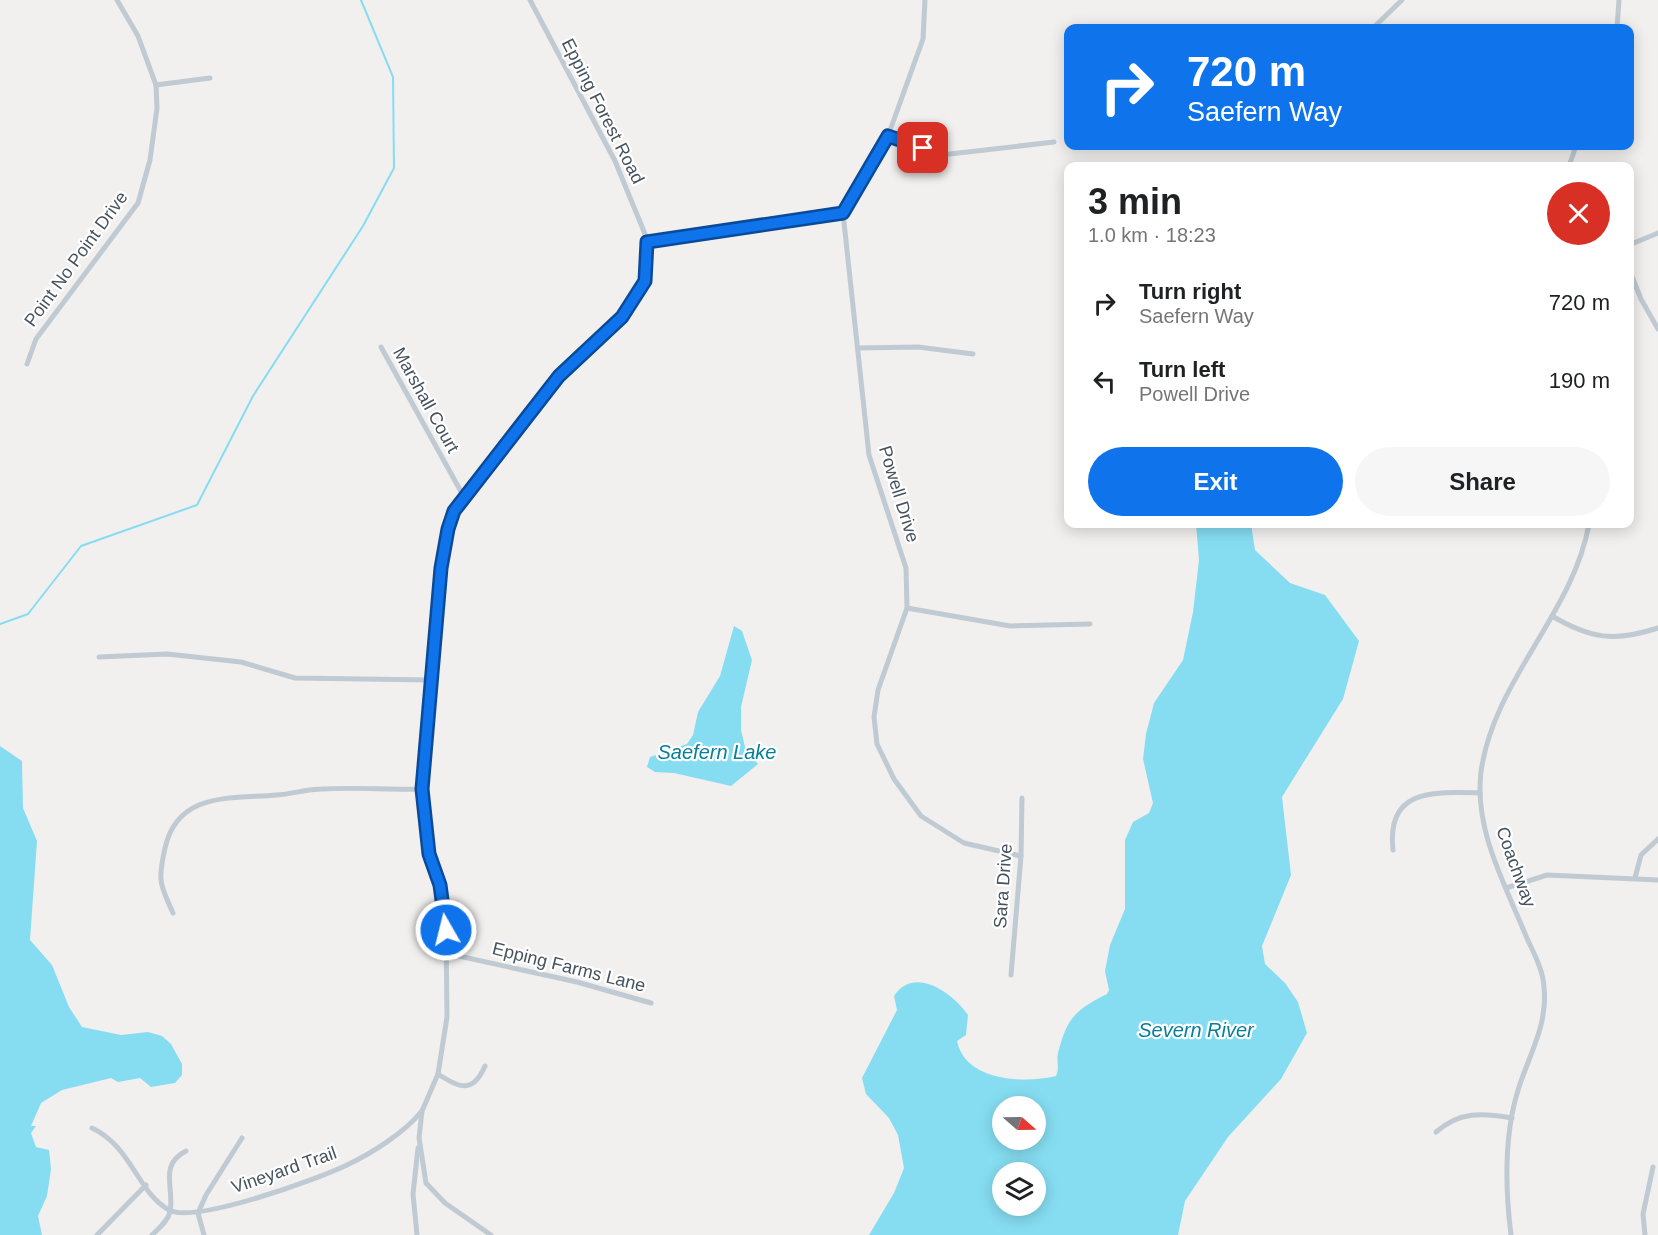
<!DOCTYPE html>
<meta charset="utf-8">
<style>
:root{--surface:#fff;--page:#f6f6f6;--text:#202124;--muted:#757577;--accent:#0f74ec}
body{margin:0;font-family:Helvetica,sans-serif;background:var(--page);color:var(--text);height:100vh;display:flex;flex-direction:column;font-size:22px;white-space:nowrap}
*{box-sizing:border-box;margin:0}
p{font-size:20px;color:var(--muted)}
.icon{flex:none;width:33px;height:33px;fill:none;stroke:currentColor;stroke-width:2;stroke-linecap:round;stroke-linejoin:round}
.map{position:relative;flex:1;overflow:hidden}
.side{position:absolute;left:1064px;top:162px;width:570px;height:366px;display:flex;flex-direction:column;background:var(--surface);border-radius:12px;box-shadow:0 3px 15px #0003}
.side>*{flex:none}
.banner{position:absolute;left:1064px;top:24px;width:570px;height:126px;border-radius:12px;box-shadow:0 3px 15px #0003;background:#0f74ec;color:#fff;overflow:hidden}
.needle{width:39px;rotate:110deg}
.buttons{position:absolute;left:992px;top:1096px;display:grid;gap:12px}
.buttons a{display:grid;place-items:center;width:54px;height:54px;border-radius:50%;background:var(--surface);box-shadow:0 3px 15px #0003;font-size:30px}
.pin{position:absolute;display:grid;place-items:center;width:51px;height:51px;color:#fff;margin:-26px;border-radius:12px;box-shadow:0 3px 9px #0006}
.me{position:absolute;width:66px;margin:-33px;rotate:352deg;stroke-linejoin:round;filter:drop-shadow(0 0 4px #0008)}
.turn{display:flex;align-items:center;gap:21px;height:126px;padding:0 24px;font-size:27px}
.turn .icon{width:78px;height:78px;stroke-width:2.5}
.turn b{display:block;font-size:42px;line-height:51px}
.round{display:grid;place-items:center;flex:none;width:63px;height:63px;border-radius:32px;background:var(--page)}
.overview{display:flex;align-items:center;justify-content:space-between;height:102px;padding:0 24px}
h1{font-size:36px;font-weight:700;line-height:45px}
.button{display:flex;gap:12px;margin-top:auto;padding:12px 24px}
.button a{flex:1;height:69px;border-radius:36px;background:var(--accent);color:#fff;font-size:24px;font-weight:700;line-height:69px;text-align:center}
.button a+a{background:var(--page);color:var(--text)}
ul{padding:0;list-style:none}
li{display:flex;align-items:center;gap:18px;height:78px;padding:0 24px}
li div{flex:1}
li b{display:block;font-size:22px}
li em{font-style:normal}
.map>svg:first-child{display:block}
.water{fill:#86ddf1;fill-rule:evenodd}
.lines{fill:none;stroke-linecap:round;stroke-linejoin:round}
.stream{stroke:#86ddf1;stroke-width:2}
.street{stroke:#bfcad2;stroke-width:5}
.route-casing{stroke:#0a4b99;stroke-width:15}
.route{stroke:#0f74ec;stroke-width:10}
.labels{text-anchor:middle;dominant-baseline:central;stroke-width:4.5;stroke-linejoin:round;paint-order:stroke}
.street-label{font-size:18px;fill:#46535e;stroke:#fff}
.water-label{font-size:20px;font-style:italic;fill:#067f9b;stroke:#fff}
</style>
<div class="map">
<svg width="1658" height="1235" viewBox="0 0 1658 1235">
<rect width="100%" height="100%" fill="#f2efef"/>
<g class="water">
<path d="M1196,524h55l4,26 35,33 35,12 34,46 -16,58 -61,98 9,78 -29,71 3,18 20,19 13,19 9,31 -26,46 -53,58 -43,64 -7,34h-309l25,-42 10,-25 -6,-33 -9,-17 -23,-24 -4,-16 35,-68 -3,-14c20,-31 59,-3 74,19l-2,20 -9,6c8,40 67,43 99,35 4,-9 0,-14 2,-23 9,-35 17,-43 49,-59l2,-4 -4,-19 5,-26 15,-36v-69l8,-18 16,-9 4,-10 -10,-44 3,-25 8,-31 29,-43 10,-48 6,-52zM1002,1107h33v33h-33zM1002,1173h33v33h-33z"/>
<polygon points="734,626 742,631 752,660 741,707 741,730 745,747 758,764 731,786 674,773 655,772 647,767 650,757 687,744 693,735 698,712 720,676"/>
<polygon points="0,746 22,761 23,808 37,841 30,940 52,965 69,1007 82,1027 121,1035 148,1032 162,1036 171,1044 182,1064 182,1075 175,1083 151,1087 140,1078 118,1082 111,1078 62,1090 41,1103 31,1126 36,1126 31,1133 36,1147 49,1150 51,1169 47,1196 38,1216 42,1235 0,1235"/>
</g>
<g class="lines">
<polyline class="stream" points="0,624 28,614 81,546 197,505 253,396 363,226 394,168 393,77 361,0"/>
<g class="street">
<polyline points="925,0 923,39 888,136 843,213 869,455 906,568 907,608 878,690 874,717 877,744 894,779 921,816 964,843 1021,856"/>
<polyline points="1373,28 1402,0"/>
<polyline points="1617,28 1619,0"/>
<polyline points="156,85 210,78"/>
<polyline points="888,136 941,155 1054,142"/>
<polyline points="1569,166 1576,146"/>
<polyline points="647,242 843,213"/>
<polyline points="1629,245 1658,233"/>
<polyline points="1629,269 1641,299 1658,329"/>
<polyline points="381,347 464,497"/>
<polyline points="858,348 918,347 973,354"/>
<polyline points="27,364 36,339 138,203 150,160 157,108 156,85 138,36 117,0"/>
<polyline points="907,608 1010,626 1090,624"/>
<path d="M1552,616c39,23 63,26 106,12"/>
<polyline points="99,657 167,654 241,662 295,678 430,680"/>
<path d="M1393,850c-7,-62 41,-58 87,-57"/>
<polyline points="1635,878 1641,855 1658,839"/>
<polyline points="1506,888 1547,875 1658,880"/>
<path d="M173,913c-14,-30 -15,-34 -8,-65 13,-57 67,-49 112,-53 15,-1 30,-6 45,-6 33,-2 67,1 100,0"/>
<polyline points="445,953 577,982 651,1003"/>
<polyline points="1011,975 1021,856 1022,798"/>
<path d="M438,1074c21,14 35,20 47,-8"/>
<path d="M92,1128c40,19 45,64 77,82 26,14 149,-31 178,-45 25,-12 57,-32 74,-53"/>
<path d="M1436,1132c24,-21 46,-19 76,-14"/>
<polyline points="198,1213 206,1195 242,1138"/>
<polyline points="198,1213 204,1235"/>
<polyline points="97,1235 146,1185"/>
<path d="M152,1235c7,-7 16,-14 18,-23 5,-23 -12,-47 16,-61"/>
<polyline points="417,1235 413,1194 418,1148"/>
<polyline points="491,1235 445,1203 426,1183 419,1138 422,1111 438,1074 447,1017 446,930 440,885 429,854 422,789 441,568 448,529 464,497 559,376 622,317 642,287 647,263 645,234 615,161 530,0"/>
<path d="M1511,1235c-6,-48 -7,-102 8,-148 11,-34 29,-63 25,-100 -1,-18 -11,-35 -18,-51 -21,-52 -52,-106 -45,-164 12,-91 92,-158 108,-248"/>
<polyline points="1645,1235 1643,1214 1653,1167"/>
</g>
</g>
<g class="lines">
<defs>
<polyline id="route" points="446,930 440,885 429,854 422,789 441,568 448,529 454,511 559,376 622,317 645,281 647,242 843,213 888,136 923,148"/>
</defs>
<use href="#route" class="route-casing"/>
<use href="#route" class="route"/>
</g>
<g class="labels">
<g class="street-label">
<text transform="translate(603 111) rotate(63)">Epping Forest Road</text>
<text transform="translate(76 259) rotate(-54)">Point No Point Drive</text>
<text transform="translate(426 400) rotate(61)">Marshall Court</text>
<text transform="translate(899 494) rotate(73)">Powell Drive</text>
<text transform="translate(1516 867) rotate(70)">Coachway</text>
<text transform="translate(1003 886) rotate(-86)">Sara Drive</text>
<text transform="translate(569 967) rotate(14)">Epping Farms Lane</text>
<text transform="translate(284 1170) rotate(-19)">Vineyard Trail</text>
</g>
<g class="water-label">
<text x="717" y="752">Saefern Lake</text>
<text x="1196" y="1030">Severn River</text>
</g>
</g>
</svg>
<div class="buttons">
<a><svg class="needle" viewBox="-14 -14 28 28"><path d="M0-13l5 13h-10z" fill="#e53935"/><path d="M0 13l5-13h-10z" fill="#757577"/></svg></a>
<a><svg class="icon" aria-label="layers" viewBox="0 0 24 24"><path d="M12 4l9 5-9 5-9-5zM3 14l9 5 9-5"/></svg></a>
</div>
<div class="pin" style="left:923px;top:148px;background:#d93025"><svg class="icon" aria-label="arrive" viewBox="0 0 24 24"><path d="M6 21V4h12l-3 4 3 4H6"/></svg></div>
<svg class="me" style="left:446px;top:930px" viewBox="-20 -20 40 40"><circle r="17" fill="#0f74ec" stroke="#fff" stroke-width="3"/><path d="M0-11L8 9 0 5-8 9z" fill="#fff"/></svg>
<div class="banner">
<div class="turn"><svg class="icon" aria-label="right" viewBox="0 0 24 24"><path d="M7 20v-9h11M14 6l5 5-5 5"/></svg><div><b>720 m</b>Saefern Way</div></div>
</div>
<section class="side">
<div class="overview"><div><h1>3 min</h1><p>1.0 km · 18:23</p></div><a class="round" style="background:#d93025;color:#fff"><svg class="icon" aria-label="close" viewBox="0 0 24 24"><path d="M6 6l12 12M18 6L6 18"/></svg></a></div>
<ul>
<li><svg class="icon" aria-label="right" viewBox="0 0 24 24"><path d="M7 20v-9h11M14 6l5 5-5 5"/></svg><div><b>Turn right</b><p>Saefern Way</p></div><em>720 m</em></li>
<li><svg class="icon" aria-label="left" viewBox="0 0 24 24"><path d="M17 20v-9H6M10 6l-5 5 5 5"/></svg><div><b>Turn left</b><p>Powell Drive</p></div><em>190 m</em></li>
</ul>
<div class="button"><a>Exit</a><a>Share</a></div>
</section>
</div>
